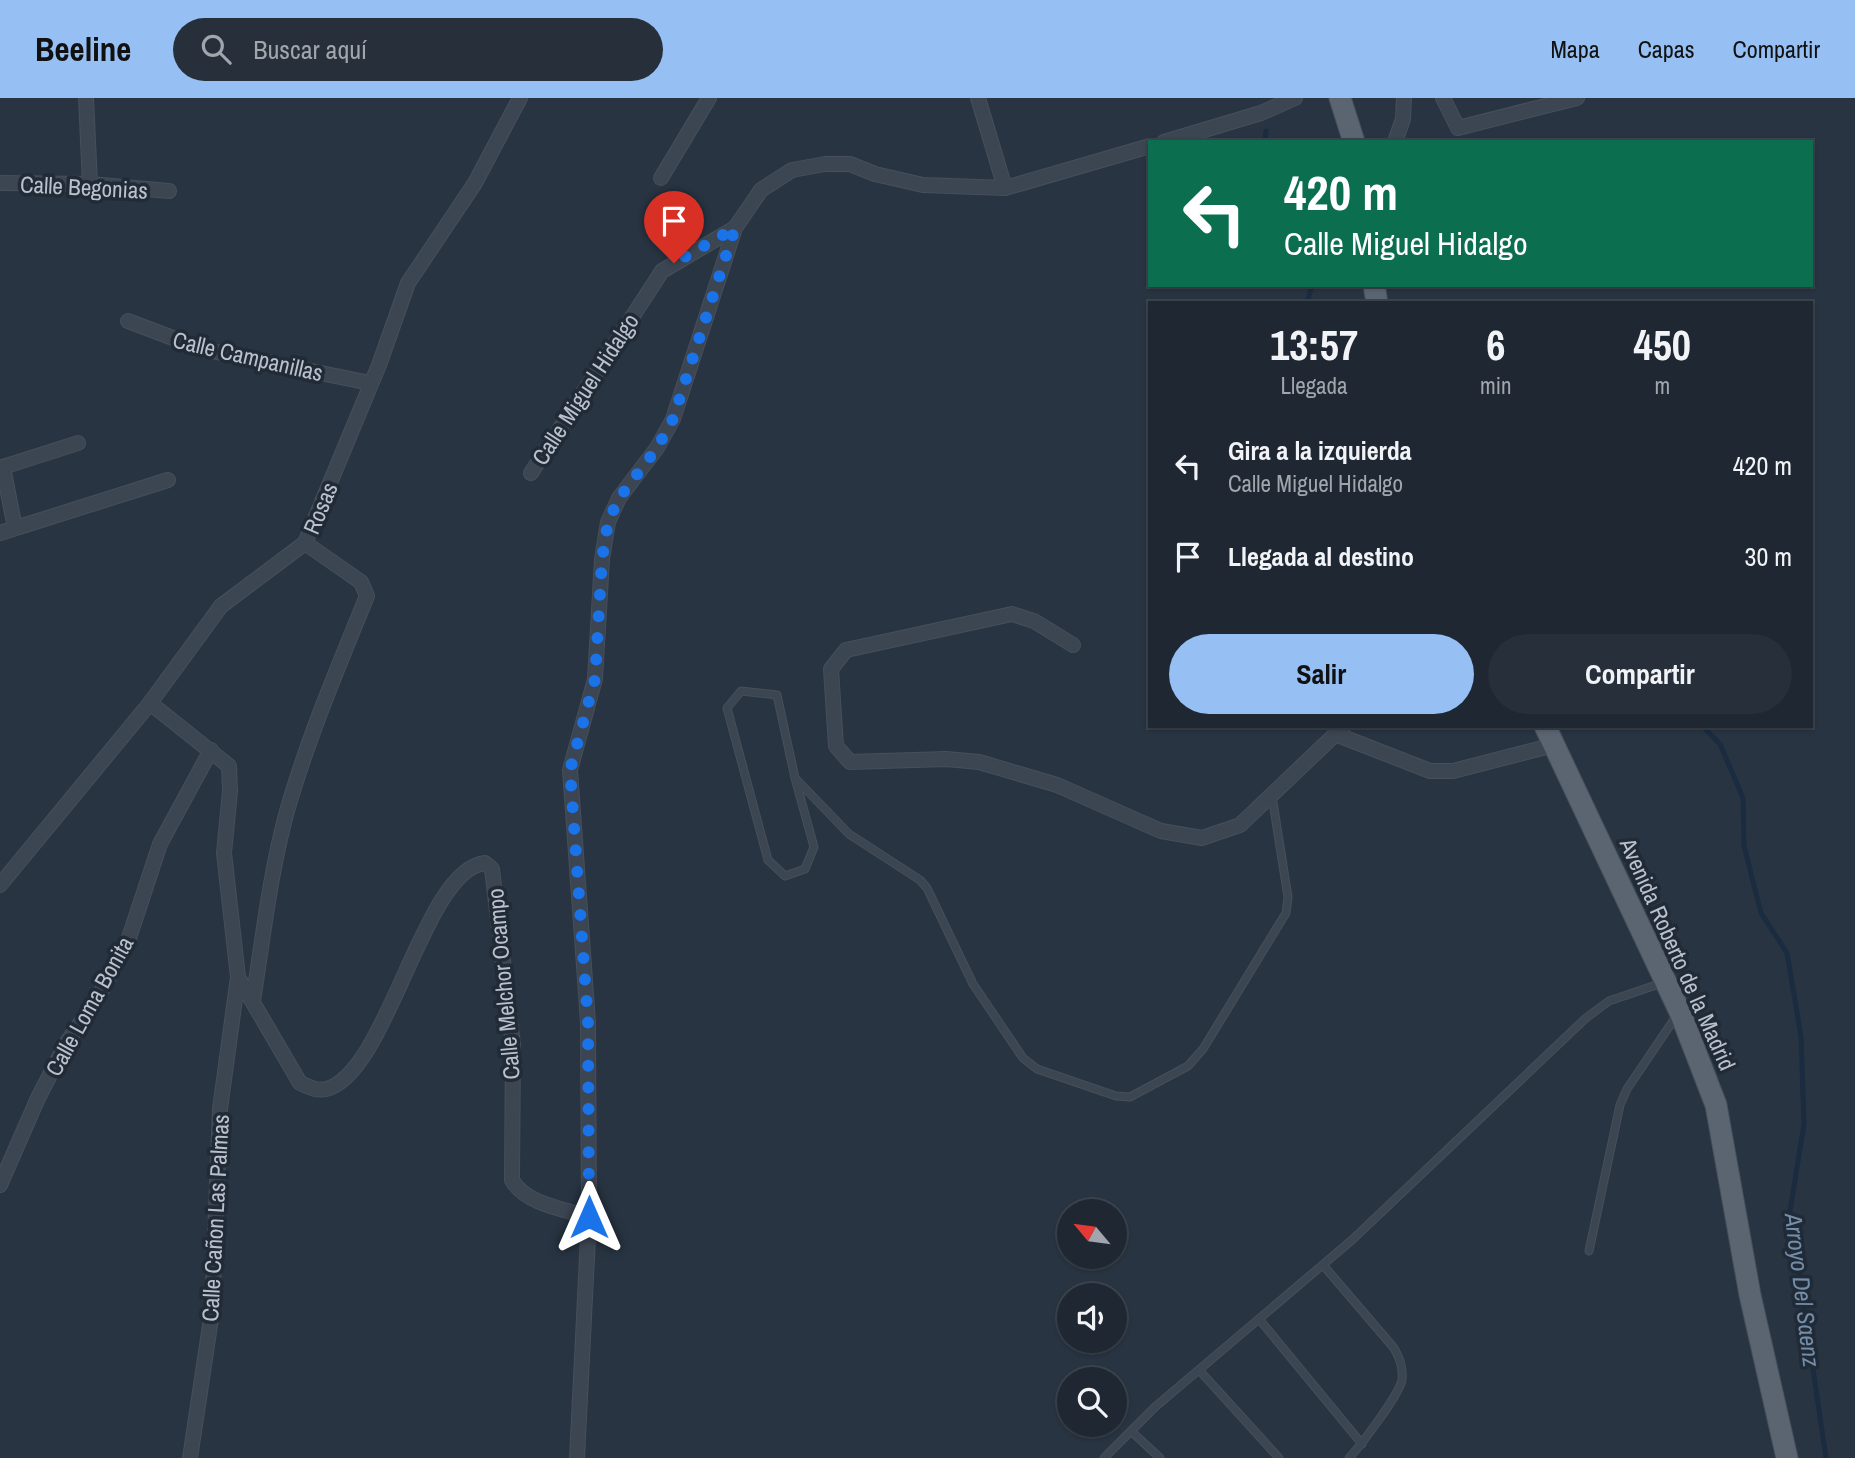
<!DOCTYPE html>
<html lang="es">
<meta charset="utf-8">
<style>
:root{--surface:#1e2732;--page:#262f3a;--text:#f1f3f6;--muted:#a1a5ac;--line:#3c444d;--accent:#96bff4}
body{margin:0;font-family:"Archivo Narrow",sans-serif;background:var(--page);color:var(--text);height:100vh;display:flex;flex-direction:column;font-size:26px;white-space:nowrap}
*{box-sizing:border-box;margin:0}
p{font-size:23px;color:var(--muted)}
.icon{flex:none;width:38px;height:38px;fill:none;stroke:currentColor;stroke-width:2;stroke-linecap:round;stroke-linejoin:round}
.map{position:relative;flex:1;overflow:hidden}
.details{position:absolute;left:1148px;top:203px;width:665px;height:427px;display:flex;flex-direction:column;background:var(--surface);border-radius:0px;box-shadow:0 2px 5px #0004,0 0 0 2px var(--line)}
.details>*{flex:none}
.top-card{position:absolute;left:1148px;top:42px;width:665px;height:147px;border-radius:0px;box-shadow:0 2px 5px #0004,0 0 0 2px var(--line);background:#0b6e4f;color:#fff;overflow:hidden}
.needle{width:46px;rotate:299deg}
.controls{position:absolute;left:1057px;top:1101px;display:grid;gap:14px}
.controls a{display:grid;place-items:center;width:70px;height:70px;border-radius:50%;background:var(--surface);box-shadow:0 2px 5px #0004,0 0 0 2px var(--line);font-size:35px}
.pin{position:absolute;display:grid;place-items:center;width:60px;height:60px;color:#fff;margin:-72px -30px;border-radius:50% 50% 50% 0;rotate:-45deg;box-shadow:0 0 7px #0007}
.pin .icon{rotate:45deg}
.me{position:absolute;width:77px;margin:-38px;rotate:0deg;stroke-linejoin:round;filter:drop-shadow(0 0 5px #0008)}
.turn{display:flex;align-items:center;gap:24px;height:147px;padding:0 21px;font-size:32px}
.turn .icon{width:91px;height:91px;stroke-width:2.5}
.turn b{display:block;font-size:49px;line-height:60px}
.eta{display:flex;justify-content:space-evenly;align-items:center;height:119px;text-align:center}
.eta b{font-size:42px;font-weight:800;line-height:49px}
.button{display:flex;gap:14px;margin-top:auto;padding:14px 21px}
.button a{flex:1;height:80px;border-radius:42px;background:var(--accent);color:#111;font-size:28px;font-weight:800;line-height:80px;text-align:center}
.button a+a{background:var(--page);color:var(--text)}
ul{padding:0;list-style:none}
li{display:flex;align-items:center;gap:21px;height:91px;padding:0 21px}
li div{flex:1}
li b{display:block;font-size:26px}
li em{font-style:normal}
header{display:flex;align-items:center;gap:42px;box-sizing:border-box;height:98px;padding:0 35px;background:var(--accent);color:#111}
header strong{font-size:33px}
nav{display:flex;gap:38px;margin-inline-start:auto;font-size:24px}
.search{width:490px;height:63px;background:var(--page);display:flex;align-items:center;gap:18px;box-sizing:border-box;padding:0 24px;border-radius:38px;color:var(--muted);font-size:26px}
.map>svg:first-child{display:block}
.lines{fill:none;stroke-linecap:round;stroke-linejoin:round}
.stream{stroke:#1b2c40;stroke-width:5}
.lane-casing{stroke:#464f5b;stroke-width:9}
.street-casing{stroke:#464f5b;stroke-width:16}
.primary-casing{stroke:#464f5b;stroke-width:23}
.lane{stroke:#3c4652;stroke-width:7}
.street{stroke:#3c4652;stroke-width:14}
.primary{stroke:#5b6572;stroke-width:21}
.route{stroke:#1a73e8;stroke-width:12;stroke-dasharray:0 21.6}
.labels{text-anchor:middle;dominant-baseline:central;stroke-width:7;stroke-linejoin:round;paint-order:stroke}
.street-label{font-size:23px;fill:#bac1cc;stroke:#212b37}
.water-label{font-size:24px;font-style:italic;fill:#748da9;stroke:#212b37}
</style>
<header>
<strong>Beeline</strong>
<div class="search"><svg class="icon" aria-label="search" viewBox="0 0 24 24"><circle cx="10" cy="10" r="6"/><path d="M15 15l6 6"/></svg>Buscar aquí</div>
<nav><a>Mapa</a><a>Capas</a><a>Compartir</a></nav>
</header>
<div class="map">
<svg width="1855" height="1360" viewBox="0 0 1855 1360">
<rect width="100%" height="100%" fill="#283442"/>
<g class="lines">
<g class="stream">
<polyline points="1265,44 1266,33"/>
<polyline points="1307,205 1312,187"/>
<polyline points="1702,628 1720,646 1743,700 1744,748 1761,815 1787,855 1801,938 1804,1026 1790,1113 1826,1360"/>
</g>
<defs>
<g id="lane">
<polyline points="795,680 814,749 805,771 785,778 768,762 727,610 741,593 777,597 795,680 849,736 920,782 927,790 973,886 1023,960 1037,971 1116,998 1130,999 1188,968 1203,951 1286,815 1288,799 1272,698"/>
<polyline points="1589,1153 1620,1007 1627,991 1677,917"/>
<path d="M1323,1167l71,83c6,11 9,19 8,32 -3,15 -41,65 -53,78"/>
<polyline points="1259,1221 1362,1346"/>
<polyline points="1199,1272 1279,1360"/>
<polyline points="1131,1333 1160,1360"/>
<polyline points="1104,1360 1155,1309 1352,1142 1586,920 1609,903 1662,885"/>
</g>
<g id="street">
<polyline points="86,0 90,86"/>
<polyline points="978,0 1005,90"/>
<polyline points="1443,0 1458,30 1577,0"/>
<polyline points="1164,44 1261,15 1295,0"/>
<polyline points="1395,44 1403,21 1404,0"/>
<polyline points="661,80 709,0"/>
<polyline points="0,85 90,86 169,93"/>
<polyline points="128,223 202,251 370,285"/>
<polyline points="3,369 15,430"/>
<polyline points="0,370 78,345"/>
<polyline points="531,375 662,173 735,130"/>
<polyline points="0,435 168,382"/>
<polyline points="1073,547 1034,523 1012,516 846,552 831,571 836,648 850,664 946,661 979,664 1057,687 1161,733 1202,740 1240,727 1344,628"/>
<path d="M150,605l79,63 1,25 -6,62 14,124 62,106c9,4 16,8 26,6 62,-15 97,-220 159,-226l7,6 21,176 -1,135c13,24 52,29 77,37"/>
<polyline points="1335,636 1430,673 1453,673 1554,647"/>
<polyline points="0,787 150,605 221,508 305,445 379,267 408,185 475,85 520,0"/>
<path d="M253,903c10,-63 17,-128 34,-190 21,-73 51,-144 80,-215l-6,-14 -56,-39"/>
<polyline points="0,1087 38,1000 67,944 96,903 127,846 160,746 211,652"/>
<polyline points="190,1360 212,1214 220,1011 238,879"/>
<polyline points="577,1360 589,1119 588,924 570,672 595,581 602,461 608,424 619,400 657,350 673,321 735,130 761,92 792,72 825,66 850,66 875,76 923,87 1005,90 1150,48"/>
</g>
<g id="primary">
<polyline points="1340,0 1354,44"/>
<polyline points="1374,187 1377,205"/>
<polyline points="1545,628 1680,914 1716,1007 1750,1197 1787,1360"/>
</g>
</defs>
<use href="#lane" class="lane-casing"/>
<use href="#street" class="street-casing"/>
<use href="#primary" class="primary-casing"/>
<use href="#lane" class="lane"/>
<use href="#street" class="street"/>
<use href="#primary" class="primary"/>
</g>
<g class="lines">
<polyline class="route" points="589,1119 588,924 570,672 595,581 602,461 608,424 619,400 657,350 673,321 735,130 674,165"/>
</g>
<g class="labels">
<g class="street-label">
<text transform="translate(84 89) rotate(3)">Calle Begonias</text>
<text transform="translate(248 258) rotate(13)">Calle Campanillas</text>
<text transform="translate(585 291) rotate(-57)">Calle Miguel Hidalgo</text>
<text transform="translate(320 410) rotate(-67)">Rosas</text>
<text transform="translate(1678 856) rotate(66)">Avenida Roberto de la Madrid</text>
<text transform="translate(503 886) rotate(-95)">Calle Melchor Ocampo</text>
<text transform="translate(89 908) rotate(-61)">Calle Loma Bonita</text>
<text transform="translate(215 1120) rotate(-87)">Calle Cañon Las Palmas</text>
</g>
<g class="water-label">
<text transform="translate(1803 1192) rotate(83)">Arroyo Del Saenz</text>
</g>
</g>
</svg>
<div class="controls">
<a><svg class="needle" viewBox="-14 -14 28 28"><path d="M0-13l5 13h-10z" fill="#e53935"/><path d="M0 13l5-13h-10z" fill="#a1a5ac"/></svg></a>
<a><svg class="icon" aria-label="sound" viewBox="0 0 24 24"><path d="M4 9h4l5-4v14l-5-4H4zM17 9q2 3 0 6"/></svg></a>
<a><svg class="icon" aria-label="search" viewBox="0 0 24 24"><circle cx="10" cy="10" r="6"/><path d="M15 15l6 6"/></svg></a>
</div>
<div class="pin" style="left:674px;top:165px;background:#d93025"><svg class="icon" aria-label="arrive" viewBox="0 0 24 24"><path d="M6 21V4h12l-3 4 3 4H6"/></svg></div>
<svg class="me" style="left:589px;top:1119px" viewBox="-20 -20 40 40"><path d="M0-17L14 15 0 8-14 15z" fill="#1a73e8" stroke="#fff" stroke-width="4"/></svg>
<div class="top-card">
<div class="turn"><svg class="icon" aria-label="left" viewBox="0 0 24 24"><path d="M17 20v-9H6M10 6l-5 5 5 5"/></svg><div><b>420 m</b>Calle Miguel Hidalgo</div></div>
</div>
<section class="details">
<div class="eta">
<div><b>13:57</b><p>Llegada</p></div>
<div><b>6</b><p>min</p></div>
<div><b>450</b><p>m</p></div>
</div>
<ul>
<li><svg class="icon" aria-label="left" viewBox="0 0 24 24"><path d="M17 20v-9H6M10 6l-5 5 5 5"/></svg><div><b>Gira a la izquierda</b><p>Calle Miguel Hidalgo</p></div><em>420 m</em></li>
<li><svg class="icon" aria-label="arrive" viewBox="0 0 24 24"><path d="M6 21V4h12l-3 4 3 4H6"/></svg><div><b>Llegada al destino</b></div><em>30 m</em></li>
</ul>
<div class="button"><a>Salir</a><a>Compartir</a></div>
</section>
</div>
